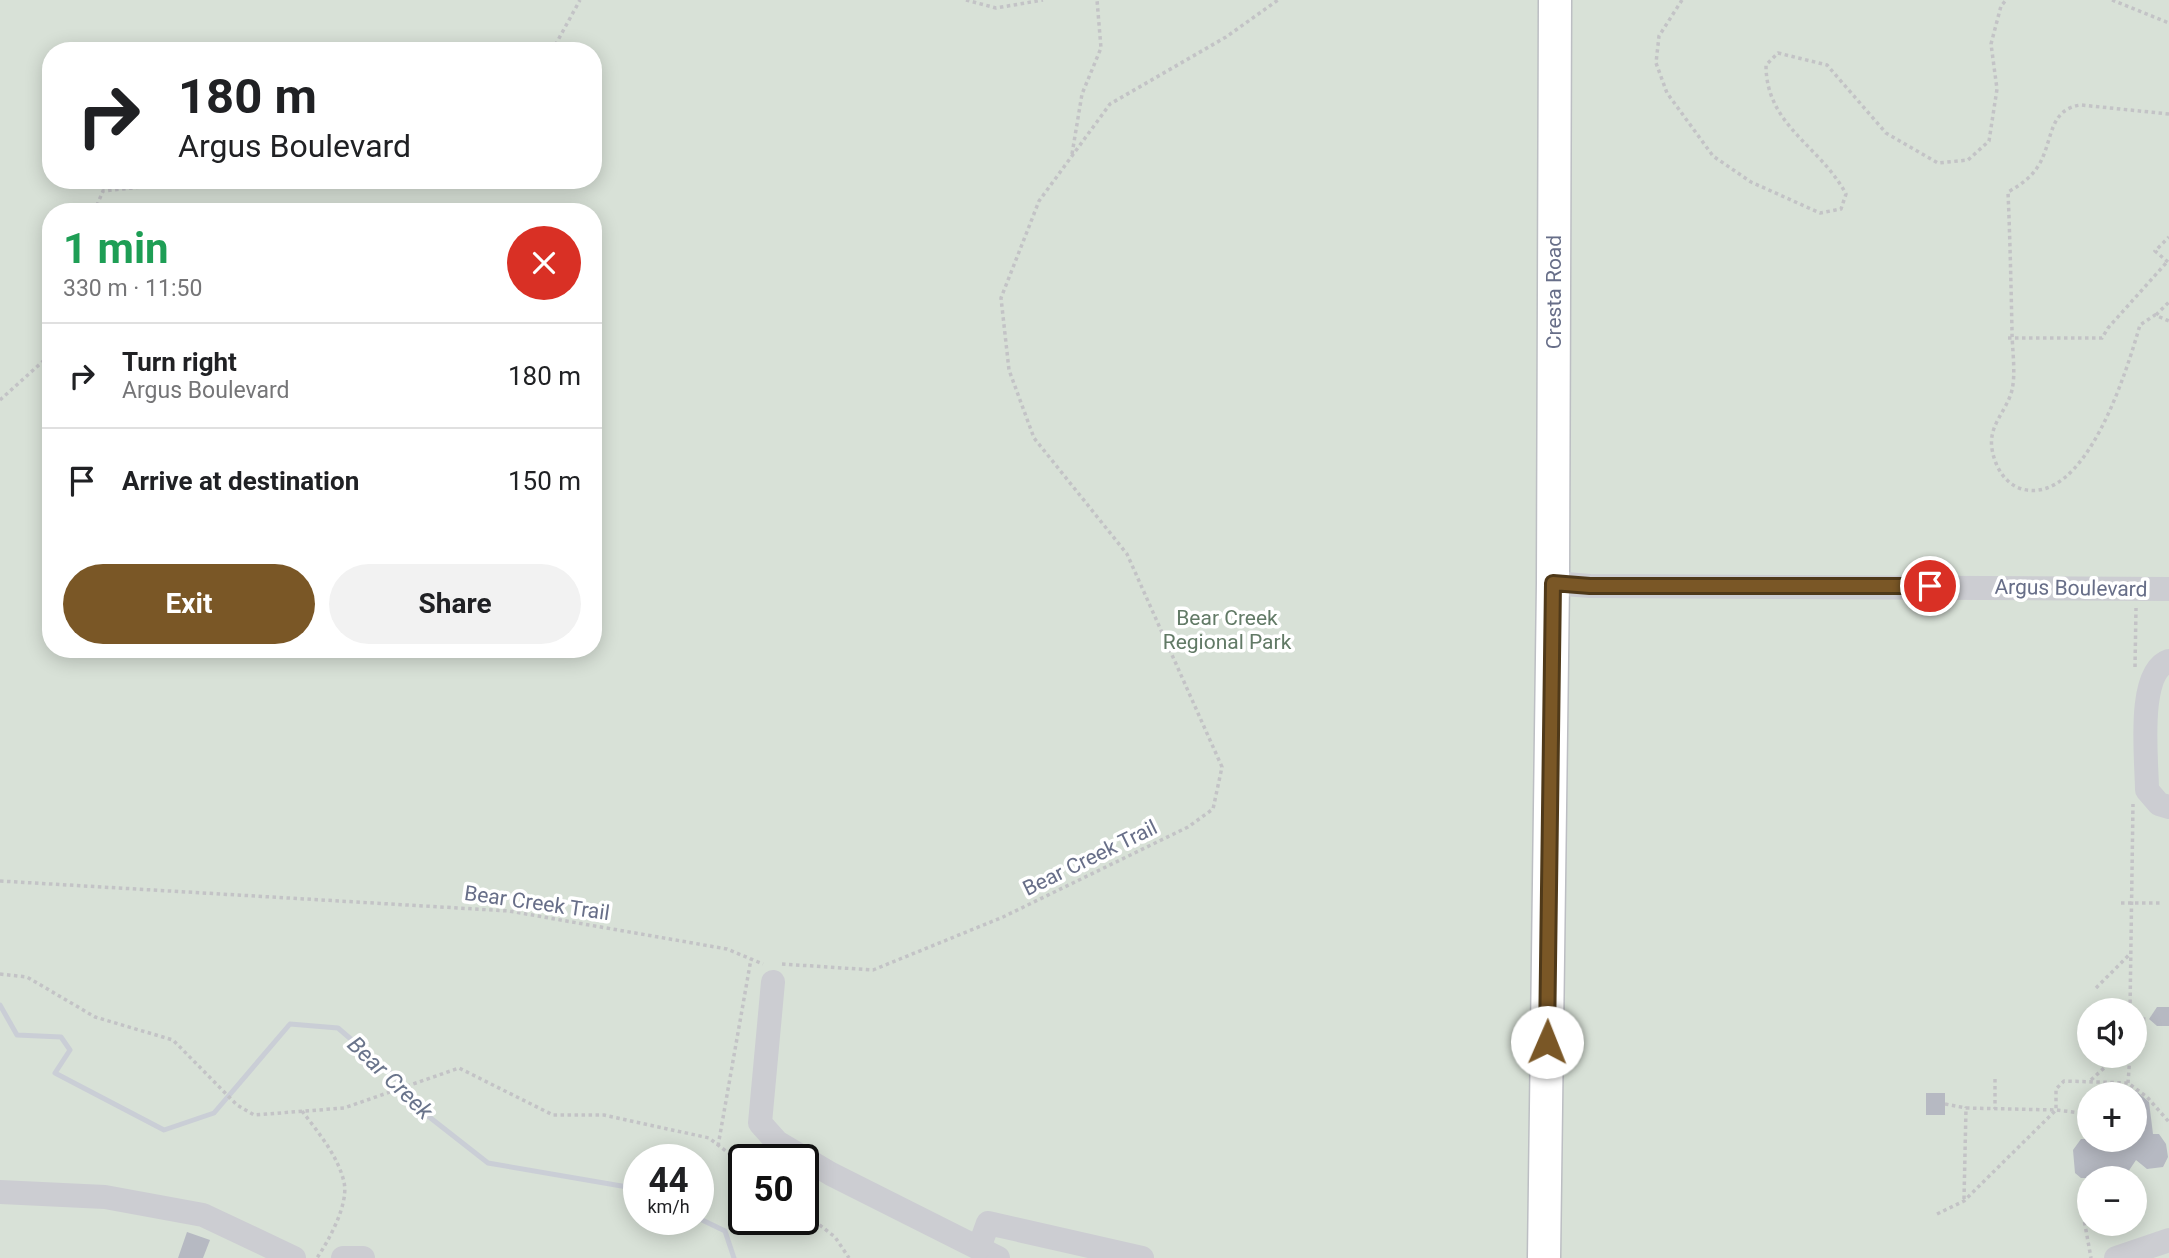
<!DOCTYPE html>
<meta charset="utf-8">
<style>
:root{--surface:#fff;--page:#f2f2f2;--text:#202124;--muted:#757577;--line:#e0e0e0;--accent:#7a5726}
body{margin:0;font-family:Roboto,sans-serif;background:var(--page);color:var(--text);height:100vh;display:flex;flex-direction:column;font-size:26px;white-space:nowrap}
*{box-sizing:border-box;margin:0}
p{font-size:23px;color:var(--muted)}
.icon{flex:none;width:38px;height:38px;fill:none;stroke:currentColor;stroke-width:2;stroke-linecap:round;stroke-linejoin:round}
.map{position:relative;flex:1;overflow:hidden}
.side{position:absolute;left:42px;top:203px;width:560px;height:455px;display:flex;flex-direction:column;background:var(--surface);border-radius:28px;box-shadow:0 4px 18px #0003}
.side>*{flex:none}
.hud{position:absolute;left:42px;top:42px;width:560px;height:147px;border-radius:28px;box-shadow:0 4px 18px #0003;background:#fff;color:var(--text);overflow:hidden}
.tools{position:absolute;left:2077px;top:998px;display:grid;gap:14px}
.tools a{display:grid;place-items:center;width:70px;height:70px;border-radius:50%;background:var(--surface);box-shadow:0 4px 18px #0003;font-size:35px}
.speed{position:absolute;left:623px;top:1144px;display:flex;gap:14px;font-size:35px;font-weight:700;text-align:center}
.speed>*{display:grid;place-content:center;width:91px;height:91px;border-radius:50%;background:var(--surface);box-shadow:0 4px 18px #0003;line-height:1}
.speed small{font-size:18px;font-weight:400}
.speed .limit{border:4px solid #111;border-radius:10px;background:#fff;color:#111}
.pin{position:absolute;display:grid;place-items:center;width:60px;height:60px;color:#fff;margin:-30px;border:4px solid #fff;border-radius:50%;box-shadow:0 2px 7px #0007}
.me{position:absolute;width:77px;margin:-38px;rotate:1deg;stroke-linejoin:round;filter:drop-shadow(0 0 5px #0008)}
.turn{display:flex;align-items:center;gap:24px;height:147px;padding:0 21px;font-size:32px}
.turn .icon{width:91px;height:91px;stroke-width:2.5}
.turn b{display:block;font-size:49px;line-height:60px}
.round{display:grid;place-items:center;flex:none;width:74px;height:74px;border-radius:37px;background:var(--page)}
.overview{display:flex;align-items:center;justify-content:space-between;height:119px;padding:0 21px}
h1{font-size:42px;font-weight:700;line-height:52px;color:#1e9e55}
.cta{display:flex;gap:14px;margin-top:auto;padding:14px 21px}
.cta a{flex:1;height:80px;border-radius:42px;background:var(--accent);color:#fff;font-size:28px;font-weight:700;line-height:80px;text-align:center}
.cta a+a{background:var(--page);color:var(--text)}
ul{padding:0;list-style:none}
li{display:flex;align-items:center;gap:21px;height:105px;padding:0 21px;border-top:2px solid var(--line)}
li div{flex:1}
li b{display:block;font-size:26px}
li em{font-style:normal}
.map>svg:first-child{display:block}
.green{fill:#d8e1d7;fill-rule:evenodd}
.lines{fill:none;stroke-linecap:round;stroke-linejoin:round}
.stream{stroke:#caced6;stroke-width:5}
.building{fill:#b6b9c2}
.major-casing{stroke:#bcbec3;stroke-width:35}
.path{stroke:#c3c3c6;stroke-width:3.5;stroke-dasharray:3.5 3.5;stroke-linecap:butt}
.minor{stroke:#cccdd2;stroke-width:24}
.major{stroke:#fff;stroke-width:32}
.route-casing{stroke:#4f3919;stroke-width:18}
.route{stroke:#7a5726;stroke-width:12}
.labels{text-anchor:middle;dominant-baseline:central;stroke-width:7;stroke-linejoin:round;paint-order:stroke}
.street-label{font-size:21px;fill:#676e88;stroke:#fff}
.park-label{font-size:21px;fill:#627a66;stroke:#fff}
.water-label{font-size:23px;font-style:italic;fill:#69748b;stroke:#fff}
</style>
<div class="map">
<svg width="2169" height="1258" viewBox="0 0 2169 1258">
<rect width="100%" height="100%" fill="#f8f9f7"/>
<path class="green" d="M0,0h2169v1258h-2169zM51,51h542v129h-542zM51,212h542v437h-542zM2090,1010h45v45h-45zM2090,1094h45v45h-45zM639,1160h59v60h-59zM744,1160h59v60h-59zM2090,1178h45v45h-45z"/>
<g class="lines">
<g class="stream">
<polyline points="0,1005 17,1035 61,1037 70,1050 55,1073 164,1130 214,1113 290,1024 338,1028 395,1077 414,1105 488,1163 639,1189"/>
<polyline points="698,1218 725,1231 734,1258"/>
</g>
</g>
<g class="building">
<polygon points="2157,1007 2169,1007 2169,1026 2157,1026 2149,1019"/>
<polygon points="2135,1090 2149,1102 2153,1134 2159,1134 2166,1144 2168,1157 2163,1167 2147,1169 2136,1160 2124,1178 2081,1178 2075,1173 2073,1150 2081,1139 2135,1139"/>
<rect x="1926" y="1093" width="19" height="22"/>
<polygon points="187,1232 210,1240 203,1258 178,1258"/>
</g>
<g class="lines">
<defs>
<polyline id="major" points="1544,1258 1553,583 1555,0"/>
</defs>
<use href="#major" class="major-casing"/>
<g class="path">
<polyline points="966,0 996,8 1043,0"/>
<path d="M1682,0l-23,36 -3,27 11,30 46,63 38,26 69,31 21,-4 5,-15c-26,-49 -80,-68 -80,-129l12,-12 49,12 59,68 52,30 30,-3 21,-19 8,-52 -6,-45 10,-38 5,-6"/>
<polyline points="2112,0 2169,23"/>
<polyline points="552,51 580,0"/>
<path d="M2169,114l-88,-9c-32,4 -28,34 -41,58 -8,14 -18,21 -32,29 2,46 3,92 4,139 0,17 4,42 0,59 -5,21 -24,35 -20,59 3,18 13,35 30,40 64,17 105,-119 118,-164l15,-10 14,6"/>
<polyline points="1072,154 1082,94 1101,48 1097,0"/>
<polyline points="94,212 103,191 209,180"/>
<polyline points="2168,262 2155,251 2169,237"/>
<polyline points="2156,315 2169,302"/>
<polyline points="2008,338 2102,338 2108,328 2167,262"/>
<polyline points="0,400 51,354"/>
<polyline points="2135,667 2136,608"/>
<polyline points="0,881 509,911 727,949 763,964"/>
<polyline points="2121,903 2161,903"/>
<polyline points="782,964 873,970 1003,917 1188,827 1213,809 1222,767 1127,554 1034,438 1009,370 1001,298 1039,201 1110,104 1226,37 1278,0"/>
<polyline points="0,974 27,977 95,1017 173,1040 237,1105 254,1115 344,1108 459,1068 553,1115 604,1115 709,1138 744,1165"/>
<polyline points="2096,988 2130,954"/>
<polyline points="2130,1010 2133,804"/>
<polyline points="2135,1019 2149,1019"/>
<polyline points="2089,1047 2090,1047"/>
<polyline points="2100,1055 2109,1062"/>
<polyline points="1995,1079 1995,1109"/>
<polyline points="2091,1080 2118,1055"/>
<polyline points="2128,1083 2130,1055"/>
<polyline points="1945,1104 1966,1108"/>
<path d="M302,1111c16,21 36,45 42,71 5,22 -15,58 -27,76"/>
<polyline points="718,1146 751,959"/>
<polyline points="2090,1188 2083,1214 2091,1258"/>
<polyline points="1964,1199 1966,1108 2056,1110 2090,1114"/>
<polyline points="803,1212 835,1237 849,1258"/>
<polyline points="1937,1214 1964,1201 2056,1110 2056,1089 2064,1081 2128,1083 2147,1097 2169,1122"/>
</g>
<g class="minor">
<polyline points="1553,583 1590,586 2169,589"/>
<path d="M2169,661c-33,11 -22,100 -22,129l12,14 10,3"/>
<polyline points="773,982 760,1123 777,1142 831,1174 998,1258"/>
<polyline points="0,1192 105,1197 203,1215 294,1258"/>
<polyline points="979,1248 988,1223 1142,1258"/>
<polyline points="343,1258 363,1258"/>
<polyline points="2116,1258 2169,1240"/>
</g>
<use href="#major" class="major"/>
</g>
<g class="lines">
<defs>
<polyline id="route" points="1547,1042 1553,583 1590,586 1930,586"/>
</defs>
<use href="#route" class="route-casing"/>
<use href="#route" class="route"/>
</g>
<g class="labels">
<g class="street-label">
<text transform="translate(1554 292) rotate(-90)">Cresta Road</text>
<text transform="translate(2071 588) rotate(1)">Argus Boulevard</text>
<text transform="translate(1090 858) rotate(-26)">Bear Creek Trail</text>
<text transform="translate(537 903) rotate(8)">Bear Creek Trail</text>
</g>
<g class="park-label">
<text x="1227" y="618">Bear Creek<tspan x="1227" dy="24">Regional Park</tspan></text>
</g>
<g class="water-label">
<text transform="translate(390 1078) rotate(44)">Bear Creek</text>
</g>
</g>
</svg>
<div class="tools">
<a><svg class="icon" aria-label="sound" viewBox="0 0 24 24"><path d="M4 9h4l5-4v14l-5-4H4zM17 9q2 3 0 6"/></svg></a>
<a>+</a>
<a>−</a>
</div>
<div class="speed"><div>44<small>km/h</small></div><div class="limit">50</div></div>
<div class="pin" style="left:1930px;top:586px;background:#d93025"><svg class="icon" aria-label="arrive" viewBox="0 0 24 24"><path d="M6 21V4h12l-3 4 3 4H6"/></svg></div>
<svg class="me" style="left:1547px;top:1042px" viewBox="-20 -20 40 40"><circle r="19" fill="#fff"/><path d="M0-13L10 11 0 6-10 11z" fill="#7a5726"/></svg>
<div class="hud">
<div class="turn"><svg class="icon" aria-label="right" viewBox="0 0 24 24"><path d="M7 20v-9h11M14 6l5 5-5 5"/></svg><div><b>180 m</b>Argus Boulevard</div></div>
</div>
<section class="side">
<div class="overview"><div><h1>1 min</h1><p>330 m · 11:50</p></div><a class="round" style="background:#d93025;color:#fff"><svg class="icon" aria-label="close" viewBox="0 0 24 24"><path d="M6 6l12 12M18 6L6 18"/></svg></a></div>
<ul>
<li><svg class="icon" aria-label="right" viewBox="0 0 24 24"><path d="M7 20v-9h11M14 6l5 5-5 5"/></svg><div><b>Turn right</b><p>Argus Boulevard</p></div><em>180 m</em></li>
<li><svg class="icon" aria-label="arrive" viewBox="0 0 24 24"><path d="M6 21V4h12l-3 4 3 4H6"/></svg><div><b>Arrive at destination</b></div><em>150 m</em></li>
</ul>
<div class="cta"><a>Exit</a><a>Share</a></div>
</section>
</div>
